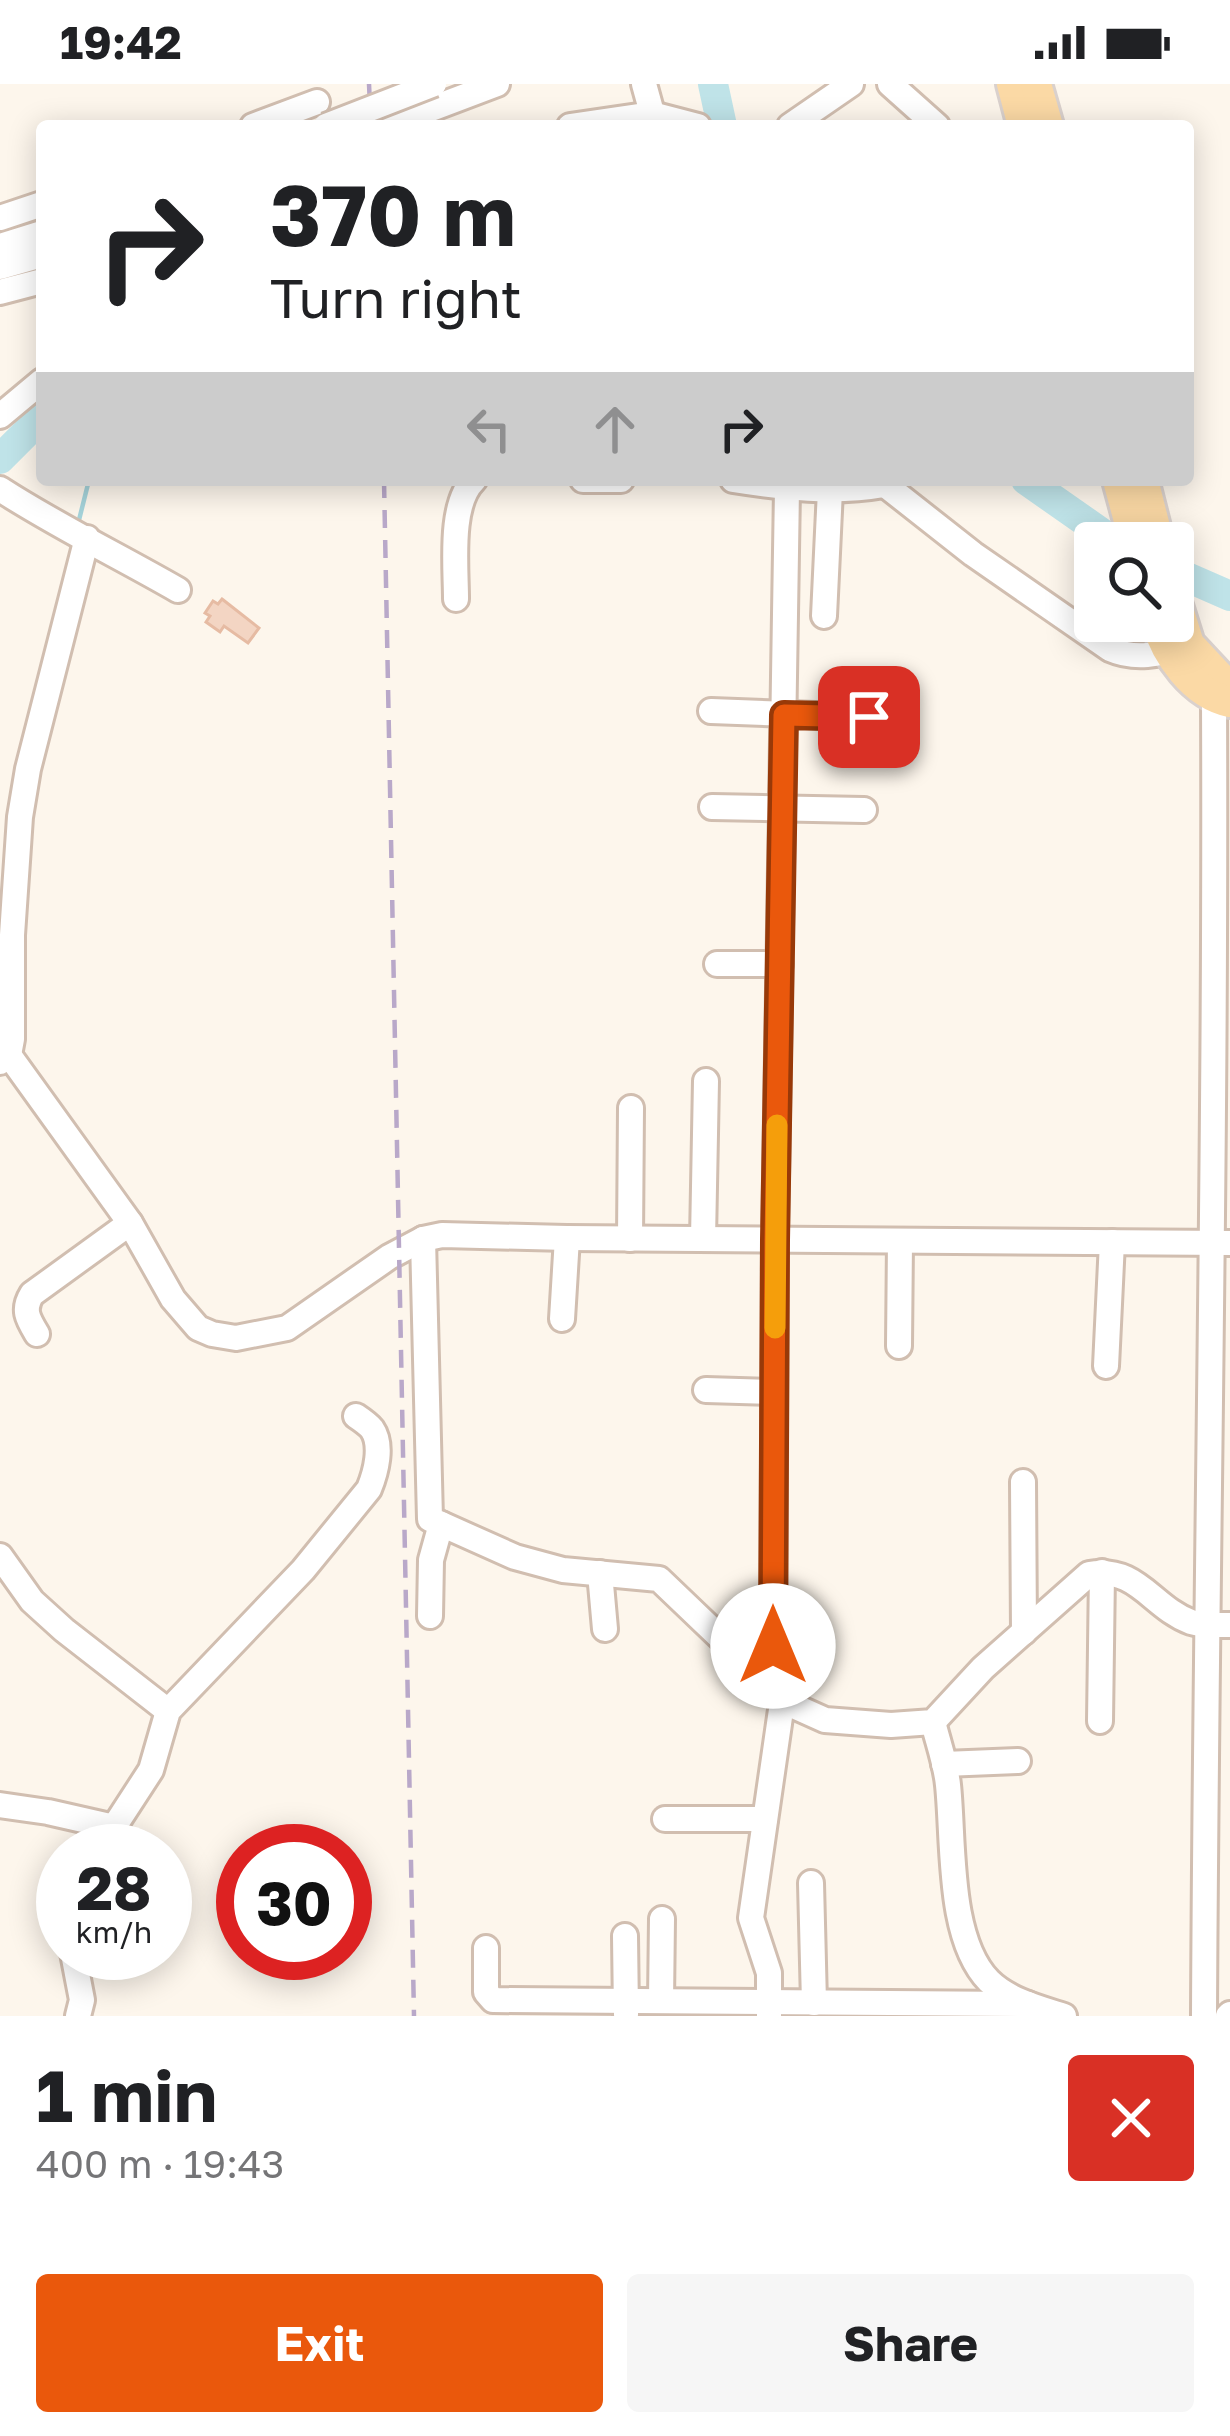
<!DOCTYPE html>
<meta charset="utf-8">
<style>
:root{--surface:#fff;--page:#f6f6f6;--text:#202124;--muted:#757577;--accent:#ea580c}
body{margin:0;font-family:"Golos Text",sans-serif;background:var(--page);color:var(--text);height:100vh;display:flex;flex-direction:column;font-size:45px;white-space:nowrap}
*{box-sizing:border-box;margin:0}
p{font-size:39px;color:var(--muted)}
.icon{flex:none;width:66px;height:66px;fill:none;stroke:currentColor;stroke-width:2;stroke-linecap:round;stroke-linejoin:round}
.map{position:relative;height:1932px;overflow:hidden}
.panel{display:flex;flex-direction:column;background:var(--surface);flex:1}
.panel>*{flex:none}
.hud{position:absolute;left:36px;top:36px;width:1158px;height:366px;border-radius:12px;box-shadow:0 6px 30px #0003;background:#fff;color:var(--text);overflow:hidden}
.buttons{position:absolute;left:1074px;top:438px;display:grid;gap:24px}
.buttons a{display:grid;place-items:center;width:120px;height:120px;border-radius:12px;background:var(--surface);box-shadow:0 6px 30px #0003;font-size:60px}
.speed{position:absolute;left:36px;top:1740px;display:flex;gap:24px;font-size:60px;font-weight:700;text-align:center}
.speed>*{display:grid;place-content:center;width:156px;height:156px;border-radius:50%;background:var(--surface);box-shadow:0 6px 30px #0003;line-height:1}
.speed small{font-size:30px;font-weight:400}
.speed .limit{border:18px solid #d22;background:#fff;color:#111}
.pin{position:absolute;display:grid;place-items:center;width:102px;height:102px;color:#fff;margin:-51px;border-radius:24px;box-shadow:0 6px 18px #0006}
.me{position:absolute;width:132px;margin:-66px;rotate:0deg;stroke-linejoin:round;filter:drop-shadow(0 0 9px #0008)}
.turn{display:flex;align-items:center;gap:42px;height:252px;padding:0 36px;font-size:54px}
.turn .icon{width:156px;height:156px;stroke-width:2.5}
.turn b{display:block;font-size:84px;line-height:102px}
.lanes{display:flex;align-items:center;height:114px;padding:0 36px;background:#0003;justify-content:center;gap:60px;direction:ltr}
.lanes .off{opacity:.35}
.round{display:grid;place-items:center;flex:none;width:126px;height:126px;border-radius:12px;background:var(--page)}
.headline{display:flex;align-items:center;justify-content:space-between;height:204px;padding:0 36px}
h1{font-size:72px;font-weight:700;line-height:90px}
.primary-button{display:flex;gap:24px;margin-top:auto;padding:24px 36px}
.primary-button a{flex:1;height:138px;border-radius:12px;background:var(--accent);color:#fff;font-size:48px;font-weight:700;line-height:138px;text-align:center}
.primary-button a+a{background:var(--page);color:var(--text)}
.status{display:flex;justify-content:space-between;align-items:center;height:84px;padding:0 60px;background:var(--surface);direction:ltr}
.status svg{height:33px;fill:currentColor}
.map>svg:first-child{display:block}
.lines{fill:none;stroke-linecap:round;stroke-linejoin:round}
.stream{stroke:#a5d3da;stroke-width:4.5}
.river{stroke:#bfe3e8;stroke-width:30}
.building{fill:#f3d5c3;stroke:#e6bba3;stroke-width:3}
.minor-casing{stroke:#d1beb0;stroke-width:30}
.major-casing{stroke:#dad1cd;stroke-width:36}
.minor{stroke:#fff;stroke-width:24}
.major{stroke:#fbd9a5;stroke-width:30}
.rail{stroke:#b9a8c9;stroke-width:4.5;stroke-dasharray:18 12;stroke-linecap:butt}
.minor-bridge-casing{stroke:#d1beb0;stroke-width:30;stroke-linecap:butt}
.minor-bridge{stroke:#fff;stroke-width:24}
.route-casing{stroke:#983908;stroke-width:30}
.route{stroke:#ea580c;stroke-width:21}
.slow{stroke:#f59e0b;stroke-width:21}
</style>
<div class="status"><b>19:42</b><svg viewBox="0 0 49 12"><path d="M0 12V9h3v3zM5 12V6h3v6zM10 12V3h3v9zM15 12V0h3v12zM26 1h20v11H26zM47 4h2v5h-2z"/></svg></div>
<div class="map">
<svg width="1230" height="1932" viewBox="0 0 1230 1932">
<rect width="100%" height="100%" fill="#fdf6ec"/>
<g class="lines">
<polyline class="stream" points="78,440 89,396"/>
<g class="river">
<polyline points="713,0 722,42"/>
<polyline points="0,375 42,333"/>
<polyline points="1026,396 1116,459"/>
<polyline points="1173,487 1230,512"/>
</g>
</g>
<polygon class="building" points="222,515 259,544 248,559 224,542 220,548 206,538 210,532 205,529 213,517 218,520"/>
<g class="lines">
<defs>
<g id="minor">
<polyline points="644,0 655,40"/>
<polyline points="890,0 937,42"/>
<polyline points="253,42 317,18"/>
<polyline points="386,42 497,0"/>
<polyline points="570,42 652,30 698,42"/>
<polyline points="790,42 851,0"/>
<polyline points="0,134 42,120"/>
<polyline points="0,162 42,149"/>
<polyline points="0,183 42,171"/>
<polyline points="0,208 42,197"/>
<polyline points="0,332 42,297"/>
<polyline points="583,396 621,396"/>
<path d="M733,396c51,8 100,14 151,5"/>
<path d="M879,396l94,74 137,95c25,11 49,6 75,-3"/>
<path d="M0,405c57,37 119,67 178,101"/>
<path d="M456,515c0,-33 -7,-95 18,-119"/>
<polyline points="824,532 830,406"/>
<polyline points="711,627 869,633"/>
<polyline points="712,723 864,726"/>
<polyline points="717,880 780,880"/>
<polyline points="9,971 130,1139 173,1215 198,1244 212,1250 236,1254 287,1244 389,1173 423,1155 442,1151 567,1154 1230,1159"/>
<polyline points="0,978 9,971 12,955 12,851 20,733 28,685 87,454"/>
<path d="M423,1155l7,280 85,38 48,13 96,9 114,109 23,19 29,13 66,5 42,-3 50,-54 106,-94c49,-8 62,33 102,48 13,4 26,3 39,3"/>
<polyline points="630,1155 631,1024"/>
<polyline points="703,1155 706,997"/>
<polyline points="562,1235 567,1154"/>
<path d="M37,1250c-9,-15 -15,-24 -5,-40l98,-71"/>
<polyline points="899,1262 900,1157"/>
<polyline points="1106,1282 1112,1158"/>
<polyline points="706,1306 774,1308"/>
<polyline points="1023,1398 1024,1548"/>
<polyline points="0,1472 32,1517 64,1546 168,1627"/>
<polyline points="600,1489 605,1545"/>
<polyline points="430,1532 431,1476 441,1440"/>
<polyline points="773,1604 775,1156 787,405"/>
<polyline points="1100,1637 1102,1488"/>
<path d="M933,1638c5,20 13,42 15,63 6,56 -1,153 41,196 19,19 50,27 75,35"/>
<polyline points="944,1680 1018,1677"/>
<polyline points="0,1721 48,1728 114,1743"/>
<polyline points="665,1735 765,1735"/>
<path d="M105,1767l9,-24 37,-57 17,-59 135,-141 66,-81c7,-17 14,-44 3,-60 -4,-5 -10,-9 -16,-13"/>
<polyline points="811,1799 814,1919"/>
<polyline points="625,1852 626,1930"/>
<polyline points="486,1864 486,1908 493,1916 1028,1920"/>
<polyline points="73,1869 82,1916 78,1932"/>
<polyline points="661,1917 662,1835"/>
<polyline points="769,1932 769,1889 751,1834 783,1612"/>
<path d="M1204,1932c2,-439 12,-878 10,-1317"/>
<polyline points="1228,1932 1230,1930"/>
</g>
<g id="major">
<polyline points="1012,0 1023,42"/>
<polyline points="1036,0 1048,42"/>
<polyline points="1118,396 1135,459"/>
<polyline points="1143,396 1159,459"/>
<polyline points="1173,509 1189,560 1230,604"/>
<path d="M1156,537c10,34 37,73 74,81"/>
</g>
</defs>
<use href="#minor" class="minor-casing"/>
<use href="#major" class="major-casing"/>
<use href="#minor" class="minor"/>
<use href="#major" class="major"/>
<g class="rail">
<polyline points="369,0 371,42"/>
<polyline points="384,396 414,1932"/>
</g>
<defs>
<polyline id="minor-bridge" points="326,42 434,0"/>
</defs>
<use href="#minor-bridge" class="minor-bridge-casing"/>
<use href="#minor-bridge" class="minor-bridge"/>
</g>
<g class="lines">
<defs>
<polyline id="route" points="773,1562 775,1156 784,631 869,633"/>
</defs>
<use href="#route" class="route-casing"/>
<use href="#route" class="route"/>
<polyline class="slow" points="775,1244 777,1041"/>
</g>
</svg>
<div class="buttons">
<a><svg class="icon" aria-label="search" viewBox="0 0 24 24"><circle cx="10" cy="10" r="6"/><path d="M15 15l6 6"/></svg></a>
</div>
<div class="speed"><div>28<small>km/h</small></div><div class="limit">30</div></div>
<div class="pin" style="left:869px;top:633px;background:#d93025"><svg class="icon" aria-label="arrive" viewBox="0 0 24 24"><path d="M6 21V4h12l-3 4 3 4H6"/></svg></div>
<svg class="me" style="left:773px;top:1562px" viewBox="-20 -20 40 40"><circle r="19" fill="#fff"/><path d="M0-13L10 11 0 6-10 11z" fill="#ea580c"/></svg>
<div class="hud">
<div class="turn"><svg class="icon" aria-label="right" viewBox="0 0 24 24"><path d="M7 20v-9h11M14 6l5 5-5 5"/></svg><div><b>370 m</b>Turn right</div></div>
<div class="lanes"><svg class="icon off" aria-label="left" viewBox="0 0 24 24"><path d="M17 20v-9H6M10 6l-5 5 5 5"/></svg><svg class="icon off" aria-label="ahead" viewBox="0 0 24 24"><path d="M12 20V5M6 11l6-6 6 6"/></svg><svg class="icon" aria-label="right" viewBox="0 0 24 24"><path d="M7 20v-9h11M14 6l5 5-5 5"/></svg></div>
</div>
</div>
<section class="panel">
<div class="headline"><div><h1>1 min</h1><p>400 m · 19:43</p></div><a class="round" style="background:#d93025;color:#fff"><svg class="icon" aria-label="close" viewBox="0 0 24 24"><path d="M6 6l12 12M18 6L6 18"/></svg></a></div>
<div class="primary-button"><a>Exit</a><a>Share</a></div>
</section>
